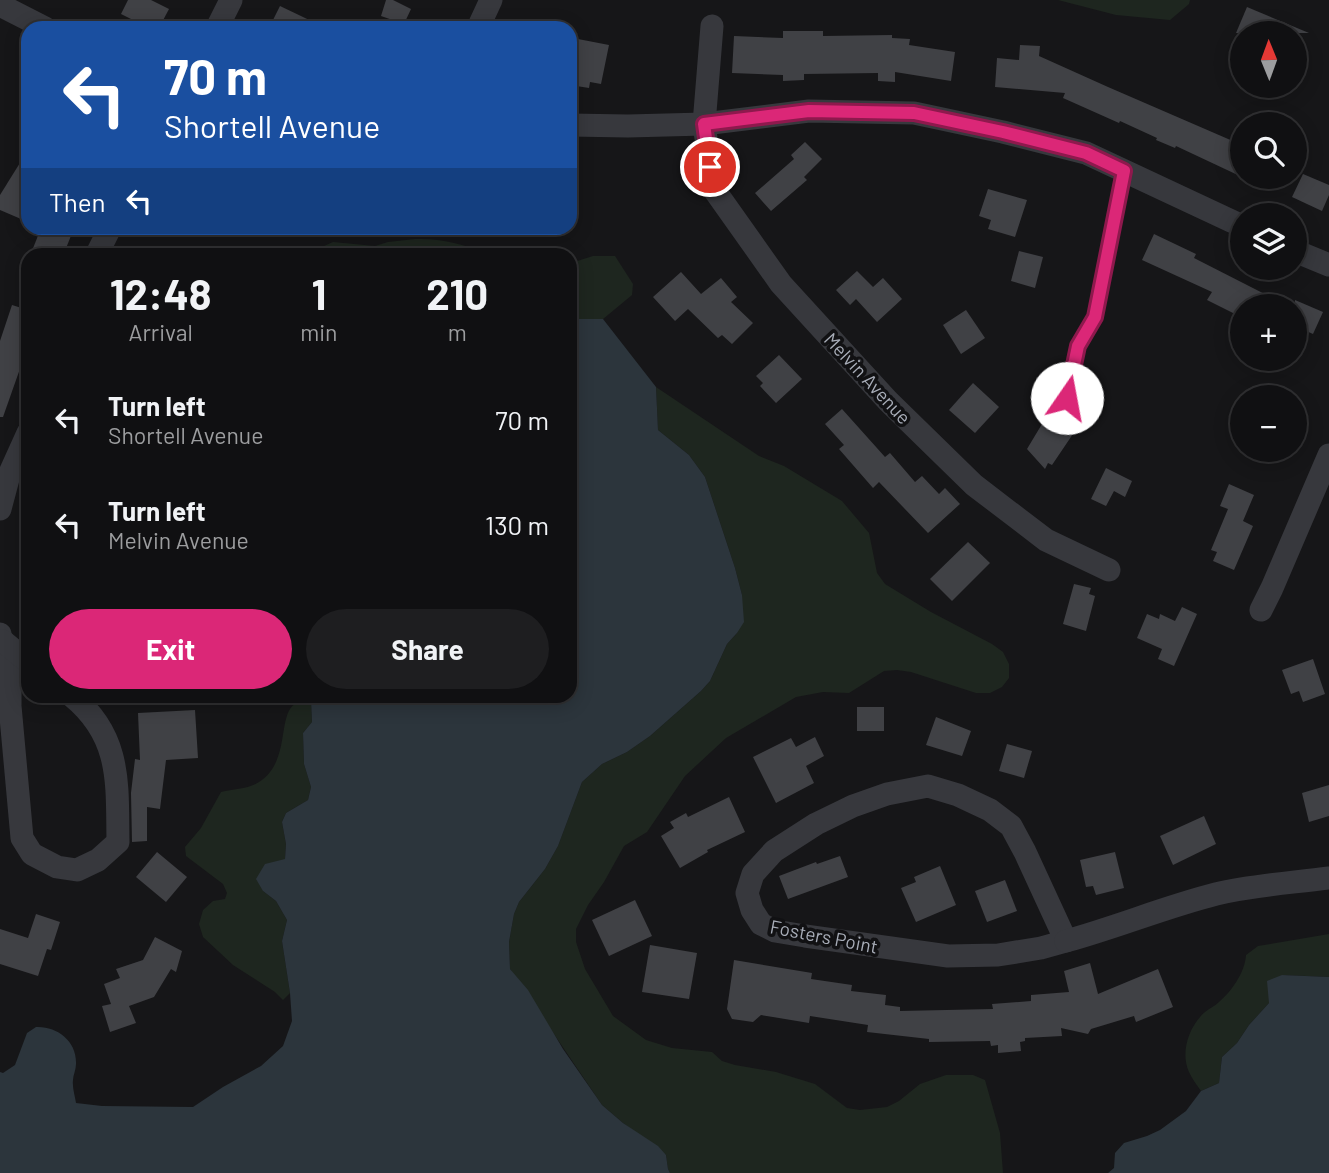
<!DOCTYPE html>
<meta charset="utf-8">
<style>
:root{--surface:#101012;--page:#1e1e20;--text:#f1f3f6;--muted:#9c9d9f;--line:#303032;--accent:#db2777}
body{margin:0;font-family:Barlow,sans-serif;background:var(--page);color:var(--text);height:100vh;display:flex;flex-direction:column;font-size:26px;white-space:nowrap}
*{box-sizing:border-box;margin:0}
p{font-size:23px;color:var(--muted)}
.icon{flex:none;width:38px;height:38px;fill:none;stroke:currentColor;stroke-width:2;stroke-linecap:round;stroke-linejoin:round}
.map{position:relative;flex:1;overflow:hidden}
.panel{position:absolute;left:21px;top:248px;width:556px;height:455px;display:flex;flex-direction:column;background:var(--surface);border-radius:21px;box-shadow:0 4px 18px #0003,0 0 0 2px var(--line)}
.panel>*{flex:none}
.hud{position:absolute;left:21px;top:21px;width:556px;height:214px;border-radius:21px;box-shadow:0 4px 18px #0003,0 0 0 2px var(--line);background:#1a4fa0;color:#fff;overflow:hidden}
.needle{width:46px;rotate:359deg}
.buttons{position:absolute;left:1230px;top:21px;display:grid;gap:14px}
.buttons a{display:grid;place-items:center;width:77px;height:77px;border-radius:50%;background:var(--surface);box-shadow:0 4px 18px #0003,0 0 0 2px var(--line);font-size:35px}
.pin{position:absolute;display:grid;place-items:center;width:60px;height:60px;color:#fff;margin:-30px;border:4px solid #fff;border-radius:50%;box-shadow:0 2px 7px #0007}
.me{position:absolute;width:77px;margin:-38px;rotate:12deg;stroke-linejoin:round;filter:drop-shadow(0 0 5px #0008)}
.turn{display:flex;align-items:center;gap:24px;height:147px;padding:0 28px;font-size:32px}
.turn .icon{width:91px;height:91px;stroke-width:2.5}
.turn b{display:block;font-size:49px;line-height:60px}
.then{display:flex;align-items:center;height:66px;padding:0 28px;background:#0003;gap:14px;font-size:26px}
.eta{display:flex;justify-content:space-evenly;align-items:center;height:119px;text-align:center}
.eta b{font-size:42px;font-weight:700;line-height:49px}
.action{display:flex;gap:14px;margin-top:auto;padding:14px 28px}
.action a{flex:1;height:80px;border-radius:42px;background:var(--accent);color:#fff;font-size:28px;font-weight:700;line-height:80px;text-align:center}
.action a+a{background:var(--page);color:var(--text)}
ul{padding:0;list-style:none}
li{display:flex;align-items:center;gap:21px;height:105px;padding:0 28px}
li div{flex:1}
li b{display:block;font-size:26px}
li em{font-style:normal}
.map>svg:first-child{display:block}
.green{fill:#1e261f}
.water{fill:#2c353c}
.building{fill:#404145}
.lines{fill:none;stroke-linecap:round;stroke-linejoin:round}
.service{stroke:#37383d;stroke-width:10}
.minor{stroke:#37383d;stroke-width:23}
.route-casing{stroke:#8e194d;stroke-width:18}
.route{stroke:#db2777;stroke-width:12}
.labels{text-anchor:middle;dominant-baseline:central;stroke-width:7;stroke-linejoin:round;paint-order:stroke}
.street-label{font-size:19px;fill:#a8adb8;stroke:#111113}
</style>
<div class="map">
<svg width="1329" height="1173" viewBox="0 0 1329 1173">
<rect width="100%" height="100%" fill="#161618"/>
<g class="green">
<polygon points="1058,0 1190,0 1189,4 1170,20 1116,15"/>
<path d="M415,239c26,-1 47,5 72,14 5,2 10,0 16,2h-187l8,-9 9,-4 42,4 13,-4z"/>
<polygon points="593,256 615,256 633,284 632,295 603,319 571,320 571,263"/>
<polygon points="656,387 759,456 784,466 842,501 869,533 877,573 885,584 931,612 992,644 1003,652 1009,664 1009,678 1002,687 990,693 976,693 911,672 897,670 884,671 849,693 823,692 796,697 726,738 685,776 647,832 624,846 604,882 588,905 576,929 576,942 585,969 613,1016 646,1040 672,1048 712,1052 722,1061 735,1065 776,1072 815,1084 847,1108 860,1110 887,1107 899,1101 920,1084 946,1075 973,1075 985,1080 1000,1133 1003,1173 670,1173 668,1169 666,1155 623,1123 602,1105 510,969 509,942 514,914 519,902 545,869 558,846 582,782 602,764 627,752 650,736 701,691 710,681 727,644 737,633 742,595 735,568 705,477 689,455 658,430"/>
<path d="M311,701l1,21 -9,11 1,31 7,23 -3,13 -22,13 -4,9 4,22 -1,15 -22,32 13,10 11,19 -5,21 8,52 -7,7 -8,-8 -42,-27 -30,-28 -4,-13 4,-14 10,-9 12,-2 2,-6 -4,-9 -37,-28 -1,-9 16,-19 20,-36c13,-3 27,-3 38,-10 32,-20 18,-67 36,-78 4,-2 11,-2 16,-3z"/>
<path d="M1329,934v43l-47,-2 -13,28 -20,22 -12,18 -15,14 -3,26 -18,8c-4,-6 -9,-12 -12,-19 -9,-20 0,-46 16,-60 5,-4 10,-6 14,-10 13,-11 26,-30 27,-47l12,-9z"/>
</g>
<g class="water">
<path d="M579,319h24l53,68 2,43 31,25 16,22 30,91 7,27 2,27 -7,11 -10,11 -17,37 -9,10 -51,45 -23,16 -25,12 -20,18 -24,64 -13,23 -26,33 -5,12 -5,28 1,27 18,21 35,59 39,56 21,18 35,23 8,9 2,14 2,4h-670v-101l3,1 12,-8 12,-32 9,-6c21,-1 41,14 40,37 0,6 -3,11 -3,16 -1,7 2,16 3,23l26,3 91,1 30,-20 38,-21 22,-20 9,-25 -2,-28 -8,-52 5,-21 -11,-19 -13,-10 -7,-12 9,-15 20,-5 1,-15 -4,-22 4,-9 22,-13 3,-13 -7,-23 -1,-31 9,-11 -1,-21 5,-4 254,-1v-376z"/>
<polygon points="1282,975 1329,977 1329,1173 1108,1173 1114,1168 1115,1153 1124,1143 1147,1136 1160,1130 1186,1111 1201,1091 1219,1083 1222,1057 1237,1043 1249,1025 1269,1003 1267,981"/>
</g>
<g class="building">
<polygon points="128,0 151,0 169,9 159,28 149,28 121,14"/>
<polygon points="386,0 393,0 411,9 404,24 381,16"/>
<polygon points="280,6 326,28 269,28"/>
<polygon points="1247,7 1309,33 1236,33"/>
<polygon points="783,31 823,31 823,36 892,35 892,38 910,39 909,45 955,52 951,81 895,72 895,82 878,81 878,73 804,74 804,80 783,81 783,75 732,73 734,36 783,38"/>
<polygon points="578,39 609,45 601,84 590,82 589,88 570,85 570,74"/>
<polygon points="1020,45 1040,46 1039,56 1108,87 1242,145 1242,177 1176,146 1175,148 1156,140 1157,138 1120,121 1119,123 1063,98 1065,93 995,87 997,58 1019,60"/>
<polygon points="805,142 822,159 804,177 807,180 771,211 755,193 794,159 791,155"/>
<polygon points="28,150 28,222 0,210 0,195"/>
<polygon points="1303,174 1329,185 1329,195 1322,211 1292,197"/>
<polygon points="988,189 1027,200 1015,237 988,229 991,220 979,216"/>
<polygon points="41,228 74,228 63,256 30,256"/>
<polygon points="1154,234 1196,254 1194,258 1288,306 1242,306 1241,317 1207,300 1212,292 1142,260"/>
<polygon points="1019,251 1043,257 1035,288 1011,281"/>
<polygon points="857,271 873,287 883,278 902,299 877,322 856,299 850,305 836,290"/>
<polygon points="681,272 701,294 721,278 737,297 731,302 753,323 732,344 722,335 718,338 688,309 675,321 653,297"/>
<polygon points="1295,300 1323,312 1313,334 1295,326"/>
<polygon points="12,305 28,310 28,346 3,417 0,417 0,341"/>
<polygon points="966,310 985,338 961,354 943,325"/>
<polygon points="779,355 802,379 776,403 760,386 763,383 756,376"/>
<polygon points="1042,373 1061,385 1050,403 1031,390"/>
<polygon points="973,383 999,407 975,433 949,410"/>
<polygon points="842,409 885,457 890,453 915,482 922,476 939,494 945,488 960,504 928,533 879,482 873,488 839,449 844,445 825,424"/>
<polygon points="1048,414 1075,431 1052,465 1048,463 1045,469 1027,449"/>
<polygon points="1106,468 1132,481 1125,497 1114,491 1106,506 1091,499"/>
<polygon points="1229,484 1254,495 1243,521 1253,526 1234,570 1213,561 1217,552 1211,550 1228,509 1220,506"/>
<polygon points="968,542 990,563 952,601 930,579"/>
<polygon points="1074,584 1091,588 1089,594 1095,596 1086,631 1063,624"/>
<polygon points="1182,607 1197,614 1174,666 1158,659 1162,649 1137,638 1147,614 1159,619 1160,614 1175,621"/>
<polygon points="1313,659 1325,694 1303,702 1299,691 1291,694 1282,670"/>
<rect x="857" y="707" width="27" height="24"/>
<polygon points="195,710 198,758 166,760 160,809 147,807 147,841 132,842 131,793 135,759 140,760 138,713"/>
<polygon points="936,717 971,731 962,756 926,745"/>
<polygon points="815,737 824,756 806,766 814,783 776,803 753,757 791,738 796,747"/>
<polygon points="1007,744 1032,751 1024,778 999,771"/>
<polygon points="1329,785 1329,816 1309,822 1302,793"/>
<polygon points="729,797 745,832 707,850 708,852 680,868 661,836 674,828 670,822 686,813 688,817"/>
<polygon points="1204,816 1216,844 1173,865 1160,836"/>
<polygon points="157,852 187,877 166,902 136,877"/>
<polygon points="1115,852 1124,888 1096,895 1093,886 1086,887 1080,860"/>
<polygon points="840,856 848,877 788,899 779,876 816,862 817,864"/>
<polygon points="940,866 956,905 916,922 901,888 916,882 914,877"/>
<polygon points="1005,880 1017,911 987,922 975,891"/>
<polygon points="635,900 652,936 609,956 592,920"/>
<polygon points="36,914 60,922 51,950 47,949 38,976 0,964 0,929 28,938"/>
<polygon points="155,937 182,951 176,972 171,969 154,997 129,1006 136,1023 110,1032 102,1006 111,1004 104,984 120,978 116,969 143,960"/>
<polygon points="650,945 697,953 689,999 642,992"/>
<polygon points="734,960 812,973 811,979 852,985 851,991 886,995 885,1005 900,1007 900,1011 993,1009 992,1004 1031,1001 1031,995 1069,992 1064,971 1090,963 1098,994 1158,969 1173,1007 1136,1022 1134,1016 1091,1029 1088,1034 1061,1028 1062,1036 1025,1038 1025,1041 1020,1042 1021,1051 998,1053 998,1045 991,1046 990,1041 929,1042 929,1039 867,1032 868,1025 810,1016 809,1023 761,1015 753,1022 732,1019 727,1009"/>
</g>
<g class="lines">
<polyline class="service" points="1067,398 1078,346 1095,317 1124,171"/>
<g class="minor">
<polyline points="0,5 45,28"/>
<polyline points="712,26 704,124 713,188 781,284 888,401 974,485 1046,540 1109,570"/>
<polyline points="217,28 231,0"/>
<polyline points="478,28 491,0"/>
<polyline points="570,125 628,126 704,124 809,111 914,113 1003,132 1086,153 1242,226"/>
<polyline points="1295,251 1329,265"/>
<polyline points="96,256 110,228"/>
<polyline points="0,509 9,475 28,433"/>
<polyline points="1261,610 1272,588 1329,455"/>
<path d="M0,634l10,43v29l12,132 10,16 25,13 20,3 21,-10 20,-18c-1,-58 4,-105 -46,-146"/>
<polyline points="3,641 28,662"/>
<polygon points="928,786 958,795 990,810 1011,826 1025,852 1066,941 1041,948 998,955 948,956 805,936 775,931 761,924 752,910 747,893 753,874 774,851 816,824 853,806 887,794"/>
<path d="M1066,941c51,-14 99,-34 150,-47 37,-9 75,-11 113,-16"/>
</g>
</g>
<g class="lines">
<defs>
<polyline id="route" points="710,167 704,124 809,111 914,113 1003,132 1086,153 1124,171 1095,317 1078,346 1067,398"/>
</defs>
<use href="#route" class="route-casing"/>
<use href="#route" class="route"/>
</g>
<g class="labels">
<g class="street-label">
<text transform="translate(868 378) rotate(47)">Melvin Avenue</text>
<text transform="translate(824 936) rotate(11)">Fosters Point</text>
</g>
</g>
</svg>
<div class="buttons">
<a><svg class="needle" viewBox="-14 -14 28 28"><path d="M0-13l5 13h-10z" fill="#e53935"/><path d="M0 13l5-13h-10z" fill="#9c9d9f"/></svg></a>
<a><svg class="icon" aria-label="search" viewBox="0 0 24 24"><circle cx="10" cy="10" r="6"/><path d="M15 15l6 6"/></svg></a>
<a><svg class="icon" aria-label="layers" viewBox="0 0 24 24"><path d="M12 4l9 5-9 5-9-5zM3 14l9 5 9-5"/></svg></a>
<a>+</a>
<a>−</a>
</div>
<div class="pin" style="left:710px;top:167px;background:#d93025"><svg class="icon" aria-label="arrive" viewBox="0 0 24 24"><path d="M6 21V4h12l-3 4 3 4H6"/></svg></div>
<svg class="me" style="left:1067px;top:398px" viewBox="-20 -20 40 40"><circle r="19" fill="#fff"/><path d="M0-13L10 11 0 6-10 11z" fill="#db2777"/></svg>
<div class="hud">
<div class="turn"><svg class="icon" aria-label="left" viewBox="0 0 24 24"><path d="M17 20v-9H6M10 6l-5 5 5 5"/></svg><div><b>70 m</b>Shortell Avenue</div></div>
<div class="then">Then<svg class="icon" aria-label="left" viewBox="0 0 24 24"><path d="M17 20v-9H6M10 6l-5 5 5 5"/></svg></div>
</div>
<section class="panel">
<div class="eta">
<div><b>12:48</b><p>Arrival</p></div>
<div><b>1</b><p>min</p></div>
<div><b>210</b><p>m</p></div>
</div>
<ul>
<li><svg class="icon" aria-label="left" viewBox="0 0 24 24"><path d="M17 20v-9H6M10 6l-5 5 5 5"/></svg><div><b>Turn left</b><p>Shortell Avenue</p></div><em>70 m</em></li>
<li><svg class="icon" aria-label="left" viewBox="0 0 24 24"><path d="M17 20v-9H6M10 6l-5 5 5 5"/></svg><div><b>Turn left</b><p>Melvin Avenue</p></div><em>130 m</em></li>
</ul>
<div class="action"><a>Exit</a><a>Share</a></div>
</section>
</div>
